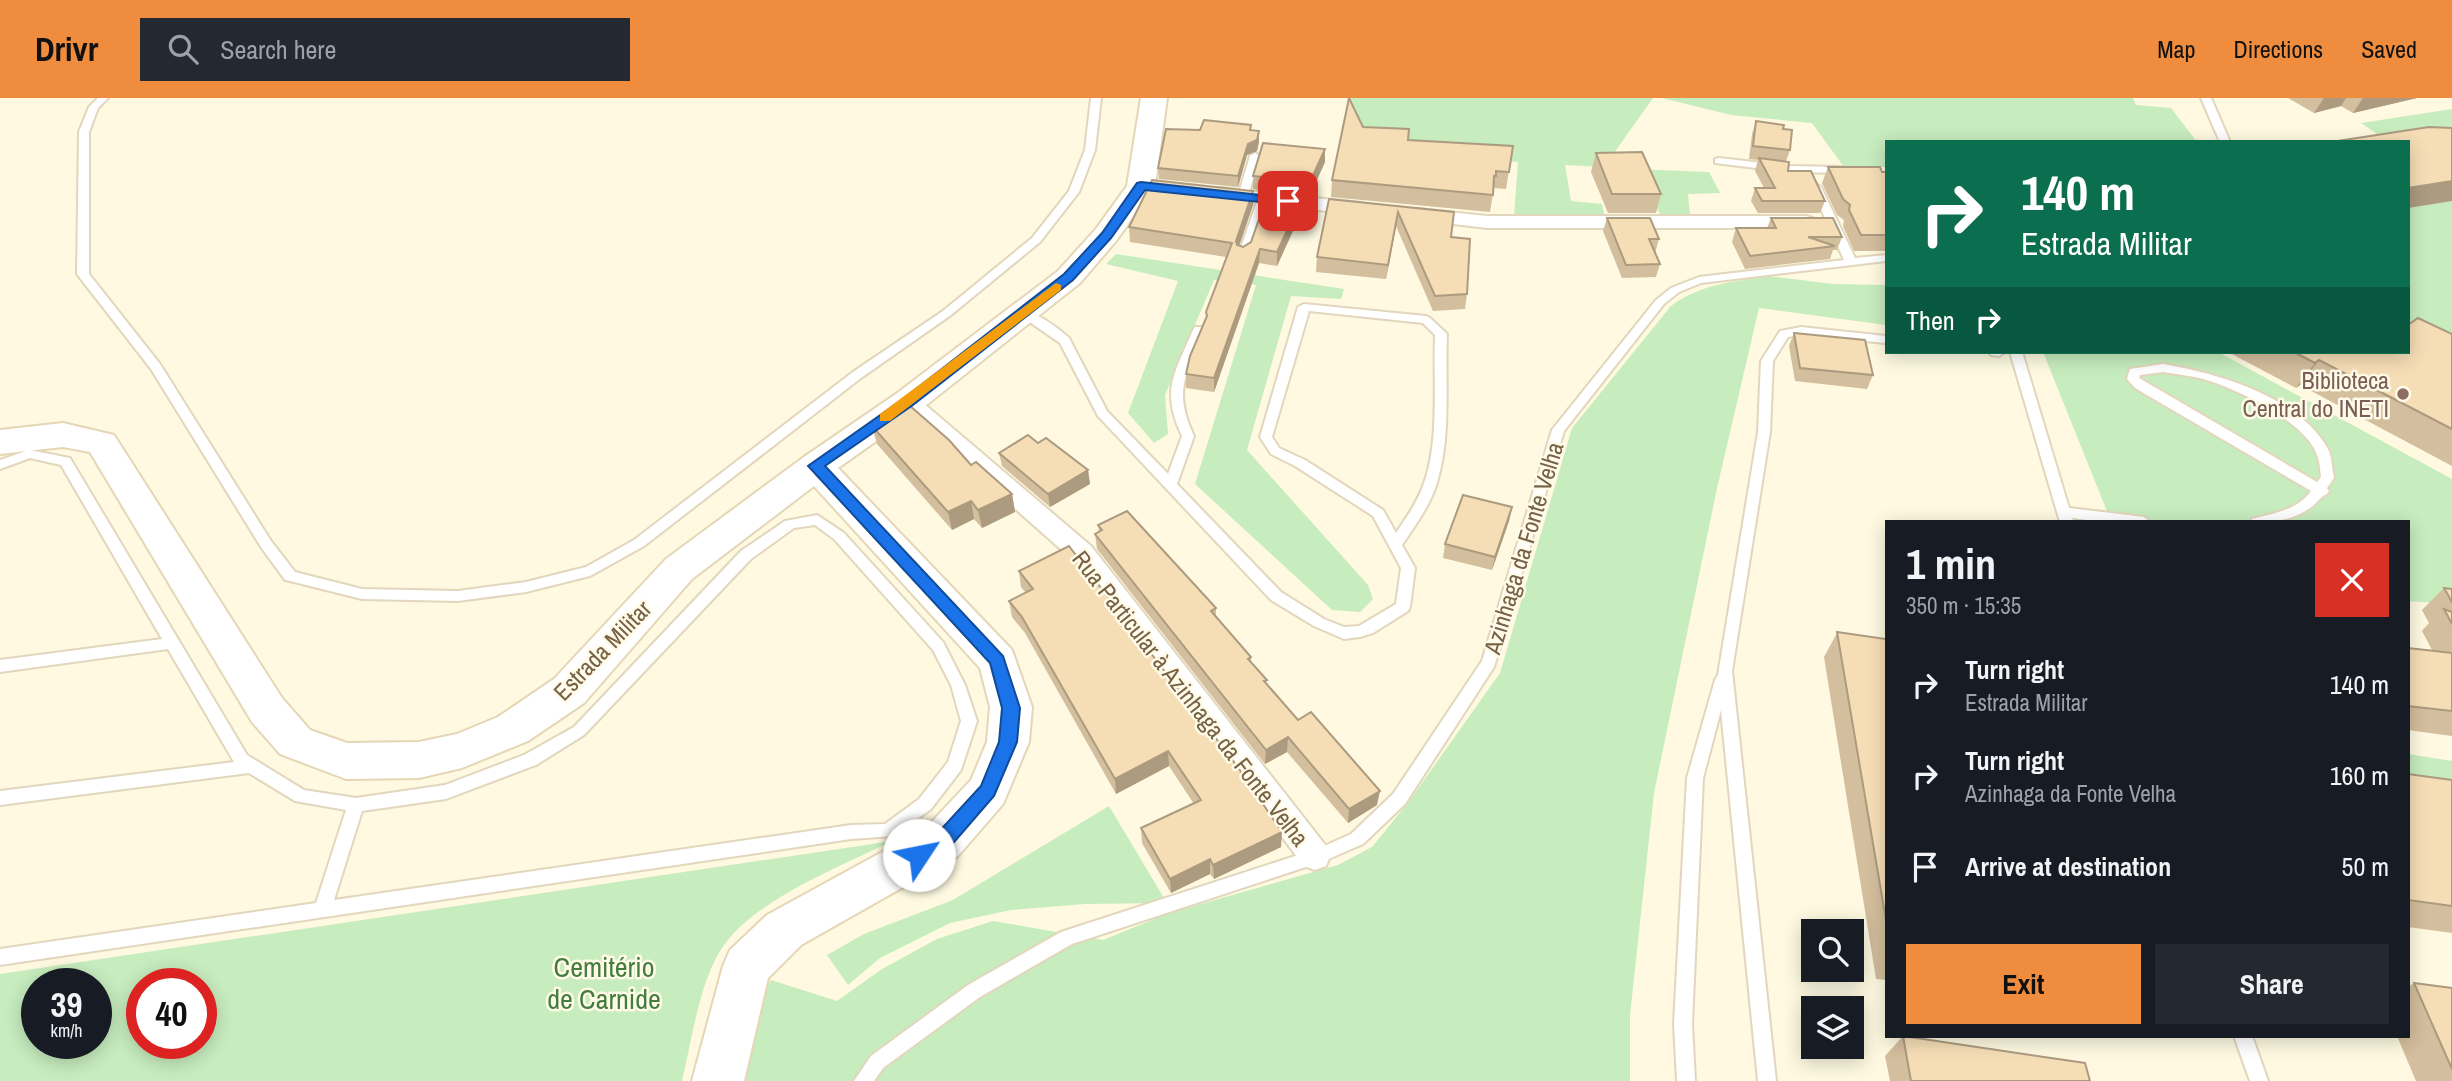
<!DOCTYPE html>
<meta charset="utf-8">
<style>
:root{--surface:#171b24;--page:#242831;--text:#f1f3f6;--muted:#9ea1a6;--accent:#f08c3d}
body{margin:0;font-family:"Archivo Narrow",sans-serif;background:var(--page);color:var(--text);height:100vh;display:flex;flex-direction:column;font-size:26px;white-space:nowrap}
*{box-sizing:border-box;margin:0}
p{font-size:23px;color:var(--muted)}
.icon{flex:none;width:38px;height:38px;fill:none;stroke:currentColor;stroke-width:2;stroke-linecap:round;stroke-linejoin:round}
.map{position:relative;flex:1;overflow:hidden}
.drawer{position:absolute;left:1885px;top:422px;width:525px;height:518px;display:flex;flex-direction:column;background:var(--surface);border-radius:0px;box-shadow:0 4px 18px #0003}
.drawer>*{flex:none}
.top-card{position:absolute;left:1885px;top:42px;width:525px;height:214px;border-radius:0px;box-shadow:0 4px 18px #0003;background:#0b6e4f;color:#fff;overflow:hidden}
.fabs{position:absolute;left:1801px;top:821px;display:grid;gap:14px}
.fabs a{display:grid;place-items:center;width:63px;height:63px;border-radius:0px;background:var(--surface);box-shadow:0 4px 18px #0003;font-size:35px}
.speed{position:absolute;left:21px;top:870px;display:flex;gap:14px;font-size:35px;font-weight:700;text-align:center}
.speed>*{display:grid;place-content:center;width:91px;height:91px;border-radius:50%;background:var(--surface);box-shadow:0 4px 18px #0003;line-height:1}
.speed small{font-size:18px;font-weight:400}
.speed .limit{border:10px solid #d22;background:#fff;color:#111}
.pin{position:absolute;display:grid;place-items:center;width:60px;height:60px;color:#fff;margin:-30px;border-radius:14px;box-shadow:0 4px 10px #0006}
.me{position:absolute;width:77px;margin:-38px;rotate:56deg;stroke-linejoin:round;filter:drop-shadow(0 0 5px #0008)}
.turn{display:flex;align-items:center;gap:24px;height:147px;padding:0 21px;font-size:32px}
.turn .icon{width:91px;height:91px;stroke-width:2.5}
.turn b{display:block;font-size:49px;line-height:60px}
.then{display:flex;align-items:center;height:66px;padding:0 21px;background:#0003;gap:14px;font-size:26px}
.round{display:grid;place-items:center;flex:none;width:74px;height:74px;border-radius:0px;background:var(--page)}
.head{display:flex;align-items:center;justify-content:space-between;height:119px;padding:0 21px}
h1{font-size:42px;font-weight:800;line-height:52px}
.cta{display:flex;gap:14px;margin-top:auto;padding:14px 21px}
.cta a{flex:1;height:80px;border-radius:0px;background:var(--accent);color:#111;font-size:28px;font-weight:800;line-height:80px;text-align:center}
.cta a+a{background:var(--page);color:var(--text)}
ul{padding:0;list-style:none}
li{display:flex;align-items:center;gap:21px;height:91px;padding:0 21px}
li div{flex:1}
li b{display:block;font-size:26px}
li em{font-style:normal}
header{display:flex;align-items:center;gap:42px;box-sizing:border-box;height:98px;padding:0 35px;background:var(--accent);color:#111}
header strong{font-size:33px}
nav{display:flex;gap:38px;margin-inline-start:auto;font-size:24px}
.search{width:490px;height:63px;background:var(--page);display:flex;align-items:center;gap:18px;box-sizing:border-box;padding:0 24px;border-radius:0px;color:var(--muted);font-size:26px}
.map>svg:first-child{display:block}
.green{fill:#c7ecbe;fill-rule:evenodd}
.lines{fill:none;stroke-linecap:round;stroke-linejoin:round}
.lane-casing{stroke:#e2d6bc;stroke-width:4}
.street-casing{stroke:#e2d6bc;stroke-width:4}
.secondary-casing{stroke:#e5d6b6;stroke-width:4}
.lane{fill:#fff;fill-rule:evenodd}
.street{fill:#fff;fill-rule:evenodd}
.secondary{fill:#fff;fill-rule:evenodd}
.wall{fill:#d3be9d}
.shaded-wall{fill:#ac9b7f}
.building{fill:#f5ddb6;stroke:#ac9b7f;stroke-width:2}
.route{fill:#1a73e8;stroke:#114b97;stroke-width:2}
.slow{fill:#f59e0b}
.education-dot{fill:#8d6e63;stroke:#fffbe8;stroke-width:2.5}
.labels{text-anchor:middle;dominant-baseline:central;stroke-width:5;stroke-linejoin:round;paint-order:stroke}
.education-label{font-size:24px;fill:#785e54;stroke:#fffbe8;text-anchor:end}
.street-label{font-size:24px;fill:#766246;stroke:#fffbe8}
.near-park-label{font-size:28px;fill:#427d3d;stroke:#fffbe8}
</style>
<header>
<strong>Drivr</strong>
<div class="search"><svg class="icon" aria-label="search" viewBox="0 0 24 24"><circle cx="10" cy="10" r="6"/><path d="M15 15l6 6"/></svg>Search here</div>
<nav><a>Map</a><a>Directions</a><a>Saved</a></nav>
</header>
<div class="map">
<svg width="2452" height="983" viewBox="0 0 2452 983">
<rect width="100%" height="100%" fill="#fef9e0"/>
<g class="green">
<polygon points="1350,0 1653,0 1604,69 1565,67 1571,103 1602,106 1604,116 1514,119 1518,64 1370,56"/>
<polygon points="1662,0 2133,0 2136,7 2171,10 2197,44 1886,44 1886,69 1844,69 1812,25 1731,17"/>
<polygon points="2452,11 2452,238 2408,223 2408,44 2355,44 2383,40 2361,25"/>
<polygon points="1635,71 1709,74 1720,95 1688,96 1690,116 1660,116"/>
<polygon points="1116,156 1344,191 1341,201 1291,198 1247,352 1368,487 1373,501 1360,514 1332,512 1195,386 1256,187 1214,182 1165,297 1168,336 1154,345 1128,315 1178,183 1106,166"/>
<path d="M1767,178l66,8 53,1v40l-127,-17 -42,180 -63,305 -24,222v66h-896l16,-67 21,-34 66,21 45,-32 55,-30 56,-18 110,19 66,-27 169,-48 34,-18 35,-43 93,-131 72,-245 99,-122c29,-22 62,-24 96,-30z"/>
<polygon points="2043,254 2218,254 2452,381 2452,506 2408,503 2408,424 2111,423"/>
<polygon points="2408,656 2452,663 2452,704 2408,697"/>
<polygon points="1109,708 1167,805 1085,806 1011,812 950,825 880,860 848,887 827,857 864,836 953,802"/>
<path d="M892,743c-52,26 -137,58 -170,107 -22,32 -31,95 -40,133h-682v-107zM37,886h59v59h-59zM142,886h59v59h-59z"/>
</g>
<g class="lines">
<defs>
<g id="lane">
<polygon points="98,0 108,0 98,10 89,34 89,176 160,266 271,443 295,474 362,491 458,493 526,484 586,469 634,442 853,274 943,213 1032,140 1069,93 1085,52 1091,0 1101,0 1095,52 1079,94 1040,144 951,217 861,280 644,448 590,478 526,494 458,503 362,501 290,483 285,482 261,449 151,271 77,176 79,34 89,9"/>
<polygon points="2201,0 2211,0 2230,44 2220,44"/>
<polygon points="1255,55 1260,58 1248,98 1243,101 1239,100 1238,98 1250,58"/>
<polygon points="1719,60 1789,68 1843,69 1848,72 1843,75 1789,74 1715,65 1715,61"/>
<polygon points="1816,86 1821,89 1855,160 1886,157 1886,163 1701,185 1679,194 1664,206 1564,333 1494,569 1405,706 1363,746 1324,763 1072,846 980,899 883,970 874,983 854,983 871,958 968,887 1061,834 1320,750 1351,736 1393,696 1482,563 1552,332 1656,202 1671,190 1699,179 1844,162 1811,89"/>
<polygon points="1263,98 1268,101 1248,158 1243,161 1239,160 1238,158 1258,101"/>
<path d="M1304,206l122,12 4,2 17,16c-2,47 4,99 -9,145 -6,24 -22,45 -36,66l13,23 -5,39 -2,4 -35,22 -13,4 -16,2 -30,-13 -43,-26 -173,-184 -38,-73 -42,-29 2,-2c15,-2 38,16 49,26l38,73 61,63 14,-38c-22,-46 -7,-63 11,-106l2,-3h8l2,3c-18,43 -33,60 -11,106l-17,48 104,108 43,27 20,8 15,-1 37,-22 5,-36 -28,-52 -78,-50 -24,-12 -11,-17 38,-130zM1309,213l114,12 12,12c-2,47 5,108 -12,151 -6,17 -17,32 -27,47l-13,-23 -78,-50 -26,-12 -7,-11z"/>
<polygon points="1801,229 1886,238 1886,245 1801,237 1788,239 1773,263 1770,334 1732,573 1776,983 1758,983 1721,612 1703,680 1692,926 1695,983 1677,983 1674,926 1687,680 1715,582 1718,577 1758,334 1761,263 1780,233"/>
<polygon points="1989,254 2005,254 1999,258 1991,257"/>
<polygon points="2010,254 2022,254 2069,410 2144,419 2150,424 2102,424 2072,420 2074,424 2060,424"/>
<path d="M2163,266c54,9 138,33 166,87 3,7 3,18 5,27l-7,10 2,3 -2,3c-8,3 -10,10 -17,14 -18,13 -38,14 -59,14l1,-3c22,-6 46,-9 59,-28l-176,-103 -8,-9 3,-10zM2163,274c11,2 22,3 32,5 34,7 111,44 122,78 3,7 3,15 4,22l-4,5 -178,-104 1,-3z"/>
<path d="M29,352l41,8 177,297 57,35 52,8 89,-13 79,-30 50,-28 167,-176 44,-30 32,-6 27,18 99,109 22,43 12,36 -16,49 -30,39 -37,27 -43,3 -851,126v-16l316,-46 30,-93 -51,-9 -46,-28 -249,32v-14l234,-29 -66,-113 -168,23v-12l162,-21 -101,-174 -31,-7 -30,11v-9zM815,427l19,14 99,111 18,35 10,36 -13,41 -29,37 -34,25 -34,1 -517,75 28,-89 84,-12 90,-34 48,-30 167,-176 43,-31z"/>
<polygon points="2234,938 2252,938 2268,983 2250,983"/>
</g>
<g id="street">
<polygon points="1220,90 1362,105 1372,111 1362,117 1213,100 1210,96 1213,92"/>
<polygon points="1418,111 1487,118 1806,118 1813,120 1816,124 1813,128 1806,130 1487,130 1411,121 1408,117 1411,113"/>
<polygon points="908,297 916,299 1091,448 1326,748 1330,758 1326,768 1315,772 1304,768 1073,462 900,309 897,304 900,299"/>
</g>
<polygon id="secondary" points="1141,0 1167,0 1155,88 1116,143 1080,185 920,312 838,370 1012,552 1032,609 1029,644 1003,706 958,758 801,847 768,880 744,983 692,983 723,868 730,852 767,817 926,730 971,682 987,644 990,609 980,570 814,388 692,481 584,605 528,643 462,670 419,680 346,681 280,656 252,624 90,354 63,349 0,356 0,332 63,325 114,337 282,600 310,632 347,645 419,644 457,636 498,619 554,581 666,461 804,359 896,296 1058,173 1096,131 1127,88"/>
</defs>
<use href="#lane" class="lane-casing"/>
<use href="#street" class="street-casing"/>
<use href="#secondary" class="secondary-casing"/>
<use href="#lane" class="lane"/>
<use href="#street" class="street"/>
<use href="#secondary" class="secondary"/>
</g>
<g class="wall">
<polygon points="2288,0 2417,0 2353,15 2341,8 2314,15"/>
<polygon points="1756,23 1783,31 1790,52 1786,63 1788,73 1825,103 1820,115 1758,115 1751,103 1755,90 1764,90 1755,73 1758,62 1749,61 1752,36"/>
<polygon points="1251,27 1251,32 1259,44 1257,53 1247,57 1238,89 1159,81 1158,70 1200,32"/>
<polygon points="1408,42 1513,48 1506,91 1494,90 1490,114 1331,99 1332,82"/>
<polygon points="1596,55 1661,96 1656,115 1608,115 1591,74"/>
<polygon points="1325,64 1310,97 1253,91 1253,78"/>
<polygon points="1828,69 1886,74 1886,153 1854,153 1843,128 1844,122 1837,117 1822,85"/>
<polygon points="1303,99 1302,113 1277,168 1259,165 1214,294 1186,290 1186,276 1206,222 1206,214 1226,159 1130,144 1129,129 1253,107 1239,148 1243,149 1251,144"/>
<polygon points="1329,101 1454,114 1451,139 1467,196 1465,211 1433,213 1396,128 1386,181 1316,174 1317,159"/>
<polygon points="1607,120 1659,141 1655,155 1660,166 1656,179 1622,180 1603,133"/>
<polygon points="1771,120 1842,139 1837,152 1833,152 1830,161 1745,171 1732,144 1736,130 1767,130"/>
<polygon points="1794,235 1873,277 1867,291 1795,283 1789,248"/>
<polygon points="2452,236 2452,368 2300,287 2296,290 2228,254 2408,254"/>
<polygon points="872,328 971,367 1012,396 1015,414 982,430 974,421 952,432 877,346"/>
<polygon points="1038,345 1088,372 1090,386 1050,409 1002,368 999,355"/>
<polygon points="1512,409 1509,423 1492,472 1443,460 1445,446"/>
<polygon points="1098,427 1216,510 1216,519 1251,559 1251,564 1267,587 1298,622 1377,707 1348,725 1287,654 1265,666 1097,451 1095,436 1099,434"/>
<polygon points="1019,473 1281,749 1214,781 1210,776 1171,795 1142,745 1141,730 1194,706 1169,668 1116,696 1025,535 1012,519 1009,503 1026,495 1021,489"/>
<polygon points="2444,490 2452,491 2452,638 2408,632 2408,550 2432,552 2422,533 2429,525 2422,512"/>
<polygon points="1837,535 1886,541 1886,882 1876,881 1824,559"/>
<polygon points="2408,676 2452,682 2452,835 2408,829"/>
<polygon points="2414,885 2452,890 2452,983 2416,983 2397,938 2408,938 2408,889"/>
<polygon points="1903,938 1907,938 2090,983 1890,983 1885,958"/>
</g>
<g class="shaded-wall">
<polygon points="2324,0 2346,0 2341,8 2314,15"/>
<polygon points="2363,0 2417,0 2353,15"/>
<polygon points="1259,33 1259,44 1257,53 1247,57 1238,89 1238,78 1248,46"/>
<polygon points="1325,51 1325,64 1310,97 1310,84"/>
<polygon points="2452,83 2452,103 2408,110 2408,90"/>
<polygon points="1253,93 1253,107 1236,157 1236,143"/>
<polygon points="1303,99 1302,113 1277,168 1277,154"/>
<polygon points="1398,114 1396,128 1386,181 1388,167"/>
<polygon points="1260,151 1259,165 1214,294 1214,280"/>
<polygon points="2319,262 2300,287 2296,290 2315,265"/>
<polygon points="1088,372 1090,386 1050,409 1048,396"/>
<polygon points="1012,396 1015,414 982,430 978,412"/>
<polygon points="971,403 974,421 952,432 948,414"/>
<polygon points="1512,409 1509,423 1492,472 1495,459"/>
<polygon points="1288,639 1287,654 1265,666 1266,652"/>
<polygon points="1168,653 1169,668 1116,696 1115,681"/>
<polygon points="1380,693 1377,707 1348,725 1349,711"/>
<polygon points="1282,734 1281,749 1214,781 1213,767"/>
<polygon points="1210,761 1210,776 1171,795 1170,781"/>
</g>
<g class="building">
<polygon points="1349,0 1363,29 1409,31 1408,42 1513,48 1509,74 1496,73 1496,78 1494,78 1493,97 1332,82"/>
<polygon points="1204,22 1251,27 1250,32 1259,33 1257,42 1248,46 1238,78 1158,70 1166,31 1200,32"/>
<polygon points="1756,23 1784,27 1783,31 1792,32 1790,52 1753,48"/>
<polygon points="2429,29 2452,30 2452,83 2408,90 2408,44 2331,44"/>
<polygon points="1263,45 1325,51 1310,84 1253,78"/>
<polygon points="1642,54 1661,96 1612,96 1596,55"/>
<polygon points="1759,60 1789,64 1788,73 1811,73 1825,103 1762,103 1755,90 1775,90"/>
<polygon points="1828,69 1880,69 1882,74 1886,74 1886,137 1861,137 1849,112 1850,107 1843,101"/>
<polygon points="1152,82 1253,93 1236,143 1237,147 1243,149 1251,144 1268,95 1303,99 1277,154 1260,151 1214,280 1186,276 1190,258 1207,218 1206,214 1232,145 1129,129"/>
<polygon points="1329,101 1454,114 1451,139 1470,141 1467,196 1435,198 1398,114 1388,167 1317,159"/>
<polygon points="1607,120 1650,120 1659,141 1649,141 1660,166 1626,167"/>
<polygon points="1771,120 1833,120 1842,139 1808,139 1835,148 1750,158 1736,130 1776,130"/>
<polygon points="2418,220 2452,236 2452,331 2319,262 2315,265 2294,254 2408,254 2408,227"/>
<polygon points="1794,235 1865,242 1873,277 1800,270"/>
<polygon points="909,307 949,342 971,367 976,364 1012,396 978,412 971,403 948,414 872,328"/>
<polygon points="1028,337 1038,345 1046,340 1088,372 1048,396 999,355"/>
<polygon points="1463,397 1512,409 1495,459 1445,446"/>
<polygon points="1127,413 1216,510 1211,513 1251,559 1248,561 1267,582 1264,583 1298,622 1311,614 1380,693 1349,711 1288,639 1266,652 1095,436 1102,432 1098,427"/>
<polygon points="1069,448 1237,668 1282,734 1213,767 1210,761 1170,781 1141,730 1201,702 1168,653 1115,681 1022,519 1009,503 1033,491 1019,473"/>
<polygon points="2444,490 2452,491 2452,504"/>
<polygon points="2444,511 2452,514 2452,526"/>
<polygon points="1837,534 1886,541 1886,822"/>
<polygon points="2408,550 2452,555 2452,613 2408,608"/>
<polygon points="2408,676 2452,682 2452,808 2408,802"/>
<polygon points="2414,885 2452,890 2452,971"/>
<polygon points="1903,938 2085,965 2090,983 1911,983"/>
</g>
<polygon class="route" points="1141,84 1288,100 1294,103 1288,107 1145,92 1111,140 1073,182 913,307 825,368 1003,558 1020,610 1017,644 994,698 949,750 919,765 913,762 910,757 913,751 935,738 981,688 999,644 1002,610 990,565 808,368 903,301 1064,176 1102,135 1137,85"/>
<polygon class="slow" points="1056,185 1061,187 1061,192 890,323 880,323 880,316"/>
<circle class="education-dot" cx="2403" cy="296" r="7"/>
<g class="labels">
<g class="education-label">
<text x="2389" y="282">Biblioteca<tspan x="2389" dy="28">Central do INETI</tspan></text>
</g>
<g class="street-label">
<text transform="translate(1523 450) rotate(-73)">Azinhaga da Fonte Velha</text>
<text transform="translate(602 552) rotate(-46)">Estrada Militar</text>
<text transform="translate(1191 600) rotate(52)">Rua Particular à Azinhaga da Fonte Velha</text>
</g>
<g class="near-park-label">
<text x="604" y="869">Cemitério<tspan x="604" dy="32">de Carnide</tspan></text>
</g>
</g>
</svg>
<div class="fabs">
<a><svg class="icon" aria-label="search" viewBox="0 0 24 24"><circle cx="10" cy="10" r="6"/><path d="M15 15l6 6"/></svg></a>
<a><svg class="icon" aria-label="layers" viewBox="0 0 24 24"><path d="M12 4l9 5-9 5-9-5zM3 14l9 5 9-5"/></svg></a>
</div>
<div class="speed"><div>39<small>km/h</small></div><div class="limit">40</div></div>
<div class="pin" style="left:1288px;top:103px;background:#d93025"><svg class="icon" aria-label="arrive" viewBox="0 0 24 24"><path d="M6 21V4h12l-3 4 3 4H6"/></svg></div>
<svg class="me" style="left:919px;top:757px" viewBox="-20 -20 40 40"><circle r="19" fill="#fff"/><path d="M0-13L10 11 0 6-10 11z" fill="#1a73e8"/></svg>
<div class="top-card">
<div class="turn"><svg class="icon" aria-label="right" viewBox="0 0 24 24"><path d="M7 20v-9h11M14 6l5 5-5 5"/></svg><div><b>140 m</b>Estrada Militar</div></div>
<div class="then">Then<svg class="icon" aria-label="right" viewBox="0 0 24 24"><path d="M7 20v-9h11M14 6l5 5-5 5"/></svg></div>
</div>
<section class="drawer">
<div class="head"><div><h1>1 min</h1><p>350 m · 15:35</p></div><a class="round" style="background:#d93025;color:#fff"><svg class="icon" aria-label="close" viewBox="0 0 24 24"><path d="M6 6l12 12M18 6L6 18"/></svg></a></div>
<ul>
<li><svg class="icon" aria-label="right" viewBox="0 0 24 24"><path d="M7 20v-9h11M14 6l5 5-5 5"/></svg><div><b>Turn right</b><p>Estrada Militar</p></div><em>140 m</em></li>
<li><svg class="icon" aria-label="right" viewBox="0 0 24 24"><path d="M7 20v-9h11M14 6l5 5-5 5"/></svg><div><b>Turn right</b><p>Azinhaga da Fonte Velha</p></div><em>160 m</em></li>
<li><svg class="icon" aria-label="arrive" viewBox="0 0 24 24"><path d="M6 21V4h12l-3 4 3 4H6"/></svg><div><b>Arrive at destination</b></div><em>50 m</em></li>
</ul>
<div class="cta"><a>Exit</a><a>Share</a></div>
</section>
</div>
